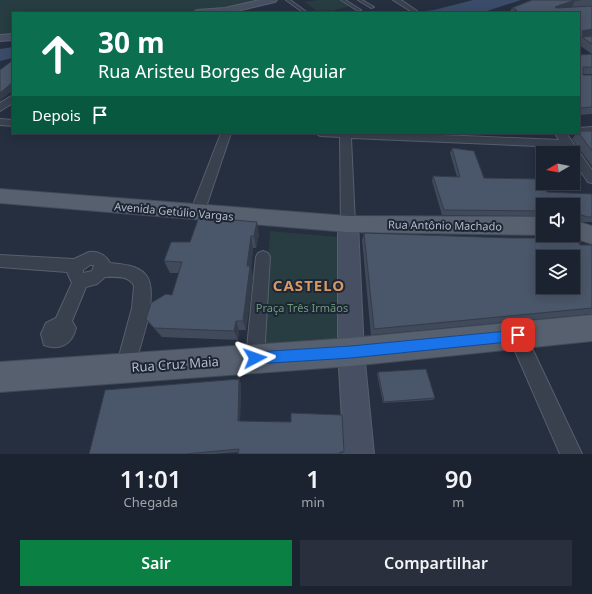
<!DOCTYPE html>
<html lang="pt">
<meta charset="utf-8">
<style>
:root{--surface:#1c2330;--page:#292f3c;--text:#f1f3f6;--muted:#a0a4ab;--line:#3a404c;--accent:#0b8043}
body{margin:0;font-family:"Noto Sans",sans-serif;background:var(--page);color:var(--text);height:100vh;display:flex;flex-direction:column;font-size:15px;white-space:nowrap}
*{box-sizing:border-box;margin:0}
p{font-size:13px;color:var(--muted)}
.icon{flex:none;width:22px;height:22px;fill:none;stroke:currentColor;stroke-width:2;stroke-linecap:round;stroke-linejoin:round}
.map{position:relative;height:454px;overflow:hidden}
.sheet{display:flex;flex-direction:column;background:var(--surface);flex:1}
.sheet>*{flex:none}
.hud{position:absolute;left:12px;top:12px;width:568px;height:122px;border-radius:0px;box-shadow:0 2px 10px #0003,0 0 0 1px var(--line);background:#0b6e4f;color:#fff;overflow:hidden}
.needle{width:26px;rotate:261deg}
.buttons{position:absolute;left:536px;top:146px;display:grid;gap:8px}
.buttons a{display:grid;place-items:center;width:44px;height:44px;border-radius:0px;background:var(--surface);box-shadow:0 2px 10px #0003,0 0 0 1px var(--line);font-size:20px}
.pin{position:absolute;display:grid;place-items:center;width:34px;height:34px;color:#fff;margin:-17px;border-radius:8px;box-shadow:0 2px 6px #0006}
.me{position:absolute;width:44px;margin:-22px;rotate:86deg;stroke-linejoin:round;filter:drop-shadow(0 0 3px #0008)}
.turn{display:flex;align-items:center;gap:14px;height:84px;padding:0 20px;font-size:18px}
.turn .icon{width:52px;height:52px;stroke-width:2.5}
.turn b{display:block;font-size:28px;line-height:34px}
.then{display:flex;align-items:center;height:38px;padding:0 20px;background:#0003;gap:8px;font-size:15px}
.eta{display:flex;justify-content:space-evenly;align-items:center;height:68px;text-align:center}
.eta b{font-size:24px;font-weight:600;line-height:28px}
.button{display:flex;gap:8px;margin-top:auto;padding:8px 20px}
.button a{flex:1;height:46px;border-radius:0px;background:var(--accent);color:#fff;font-size:16px;font-weight:600;line-height:46px;text-align:center}
.button a+a{background:var(--page);color:var(--text)}
.map>svg:first-child{display:block}
.green{fill:#273d41}
.water{fill:#3a4c69}
.lines{fill:none;stroke-linecap:round;stroke-linejoin:round}
.lane-casing{stroke:#575f6d;stroke-width:2}
.street-casing{stroke:#575f6d;stroke-width:2}
.secondary-casing{stroke:#575f6d;stroke-width:2}
.primary-casing{stroke:#424a58;stroke-width:2}
.lane{fill:#39414f;fill-rule:evenodd}
.street{fill:#39414f;fill-rule:evenodd}
.secondary{fill:#475062;fill-rule:evenodd}
.primary{fill:#57606f;fill-rule:evenodd}
.wall{fill:#404a5a;fill-rule:evenodd}
.shaded-wall{fill:#343c4a}
.building{fill:#4a5669;stroke:#343c4a;fill-rule:evenodd}
.route{fill:#1a73e8;stroke:#114b97}
.labels{text-anchor:middle;dominant-baseline:central;stroke-width:4;stroke-linejoin:round;paint-order:stroke}
.street-label{font-size:11px;fill:#b5bcca;stroke:#1e2635}
.park-label{font-size:11px;fill:#6c9b78;stroke:#1e2635}
.near-street-label{font-size:13px;fill:#b5bcca;stroke:#1e2635}
.district-label{font-size:15px;font-weight:bold;letter-spacing:1px;fill:#d69964;stroke:#1e2635}
</style>
<div class="map">
<svg width="592" height="454" viewBox="0 0 592 454">
<rect width="100%" height="100%" fill="#252f40"/>
<g class="green">
<polygon points="0,0 262,0 209,11 103,13 102,11 93,13 13,13 13,33 0,35"/>
<polygon points="317,0 341,0 350,6 332,11 330,10 318,12 305,2"/>
<polygon points="270,231 339,237 338,341 264,346"/>
</g>
<g class="water">
<polygon points="473,0 521,0 481,13 408,13 434,10"/>
<polygon points="13,47 13,58 0,61 0,49"/>
</g>
<g class="lines">
<defs>
<g id="lane">
<polygon points="286,0 290,0 308,13 304,13"/>
<polygon points="341,0 345,0 361,10 358,11"/>
<polygon points="358,0 362,0 374,7 371,8"/>
</g>
<g id="street">
<polygon points="393,0 401,0 417,11 412,12"/>
<polygon points="13,95 13,103 0,111 0,103"/>
<polygon points="0,119 13,120 13,126 0,125"/>
<polygon points="592,127 592,133 575,133 579,133 579,128"/>
<polygon points="221,133 231,133 204,213 202,217 197,218 192,217 190,213"/>
<polygon points="315,133 396,133 559,140 555,133 566,133 592,170 592,183 588,182 573,160 573,153 568,153 564,147 351,138 355,224 353,228 348,229 343,228 341,224 340,137 320,136"/>
<polygon points="263,251 268,253 270,257 264,358 261,364 255,367 249,364 246,358 256,257 258,253"/>
<path d="M89,252c9,-1 17,3 21,11 10,1 27,2 35,11 16,17 -5,72 -11,93l-2,7 -7,2 -7,-2 -2,-7 16,-59 2,-22c-5,-11 -19,-9 -29,-9l-8,7 -11,3 -14,34 4,7c-4,17 -17,23 -32,17l-3,-11 5,-11 10,-5 16,-35 -5,-11 -67,-5v-12l74,4zM90,265h4l-2,6 -9,2v-3z"/>
<polygon points="517,326 523,329 582,454 560,454 508,335 511,329"/>
</g>
<g id="secondary">
<polygon points="260,0 277,0 275,2 229,13 192,13 197,10 225,8"/>
<polygon points="13,34 13,40 0,41 0,35"/>
<polygon points="348,216 355,219 358,224 364,352 374,454 344,454 338,352 338,224 341,219"/>
</g>
<g id="primary">
<polygon points="0,189 348,216 543,217 543,235 348,232 0,203"/>
<polygon points="573,220 592,226 592,244 565,235 573,235"/>
<polygon points="592,315 592,341 351,366 0,392 0,362 351,338"/>
</g>
</defs>
<use href="#lane" class="lane-casing"/>
<use href="#street" class="street-casing"/>
<use href="#secondary" class="secondary-casing"/>
<use href="#primary" class="primary-casing"/>
<use href="#lane" class="lane"/>
<use href="#street" class="street"/>
<use href="#secondary" class="secondary"/>
<use href="#primary" class="primary"/>
</g>
<g class="wall">
<path d="M532,0h60v54l-13,-9v-32h-70l3,-5zM592,6l-22,1h2z"/>
<polygon points="592,54 592,74 583,74 583,75 592,75 592,114 579,115 579,55"/>
<polygon points="592,131 592,166 572,139 577,133"/>
<polygon points="494,133 528,133 527,134"/>
<polygon points="452,148 484,178 547,192 592,194 592,222 583,222 574,219 573,220 573,205 543,205 543,216 442,215 432,181 433,176 457,177 450,153"/>
<polygon points="364,233 580,245 592,245 592,314 371,335 362,240"/>
<polygon points="259,234 256,248 253,248 251,267 253,277 246,330 239,330 238,340 162,337 146,319 172,295 179,273 170,273 164,261 190,242"/>
<polygon points="378,372 435,398 433,400 383,403 377,374"/>
<polygon points="239,379 241,384 240,421 344,452 343,454 238,454 239,452 213,454 89,454"/>
</g>
<g class="shaded-wall">
<polygon points="575,0 572,7 552,13 555,7"/>
<polygon points="592,29 592,36 583,37 582,31"/>
<polygon points="13,82 13,90 0,101 0,93"/>
<polygon points="257,222 259,234 256,248 254,236"/>
<polygon points="251,236 253,248 251,267 253,277 246,330 243,321 247,266"/>
<polygon points="236,321 239,330 238,340 234,331"/>
<polygon points="239,379 241,384 240,424 238,421"/>
</g>
<g class="building">
<polygon points="532,0 580,0 575,0 555,7 556,8 592,6 592,29 582,31 583,37 592,36 592,44 579,35 579,13 510,13 517,10 512,8"/>
<polygon points="592,54 592,67 583,67 583,75 592,75 592,107 579,108 579,55"/>
<polygon points="13,60 13,82 0,93 0,70"/>
<polygon points="579,131 592,131 592,151 579,133"/>
<polygon points="452,148 474,151 484,178 539,179 547,192 592,194 592,217 588,217 578,214 576,217 573,217 573,205 543,205 543,211 444,210 433,176 460,177"/>
<polygon points="199,217 257,222 254,236 251,236 247,266 250,266 243,321 236,321 234,331 154,328 146,319 151,303 166,294 172,295 182,262 164,261 171,242 190,242"/>
<path d="M364,233l146,5h66l4,7h12v63l-218,21zM543,257h30v30h-30z"/>
<polygon points="426,369 435,398 384,402 378,372"/>
<polygon points="239,379 238,421 291,422 291,413 342,415 344,452 340,452 340,454 238,454 239,449 186,454 89,454 105,390"/>
</g>
<polygon class="route" points="518,330 522,331 523,335 522,339 518,341 351,358 255,364 251,362 249,358 251,354 255,352 351,346"/>
<g class="labels">
<g class="street-label">
<text transform="translate(174 211) rotate(5)">Avenida Getúlio Vargas</text>
<text transform="translate(445 225) rotate(1)">Rua Antônio Machado</text>
</g>
<g class="park-label">
<text x="302" y="307">Praça Três Irmãos</text>
</g>
<g class="near-street-label">
<text transform="translate(175 364) rotate(-4)">Rua Cruz Maia</text>
</g>
<g class="district-label">
<text x="309" y="285">CASTELO</text>
</g>
</g>
</svg>
<div class="buttons">
<a><svg class="needle" viewBox="-14 -14 28 28"><path d="M0-13l5 13h-10z" fill="#e53935"/><path d="M0 13l5-13h-10z" fill="#a0a4ab"/></svg></a>
<a><svg class="icon" aria-label="sound" viewBox="0 0 24 24"><path d="M4 9h4l5-4v14l-5-4H4zM17 9q2 3 0 6"/></svg></a>
<a><svg class="icon" aria-label="layers" viewBox="0 0 24 24"><path d="M12 4l9 5-9 5-9-5zM3 14l9 5 9-5"/></svg></a>
</div>
<div class="pin" style="left:518px;top:335px;background:#d93025"><svg class="icon" aria-label="arrive" viewBox="0 0 24 24"><path d="M6 21V4h12l-3 4 3 4H6"/></svg></div>
<svg class="me" style="left:255px;top:358px" viewBox="-20 -20 40 40"><path d="M0-17L14 15 0 8-14 15z" fill="#1a73e8" stroke="#fff" stroke-width="4"/></svg>
<div class="hud">
<div class="turn"><svg class="icon" aria-label="ahead" viewBox="0 0 24 24"><path d="M12 20V5M6 11l6-6 6 6"/></svg><div><b>30 m</b>Rua Aristeu Borges de Aguiar</div></div>
<div class="then">Depois<svg class="icon" aria-label="arrive" viewBox="0 0 24 24"><path d="M6 21V4h12l-3 4 3 4H6"/></svg></div>
</div>
</div>
<section class="sheet">
<div class="eta">
<div><b>11:01</b><p>Chegada</p></div>
<div><b>1</b><p>min</p></div>
<div><b>90</b><p>m</p></div>
</div>
<div class="button"><a>Sair</a><a>Compartilhar</a></div>
</section>
